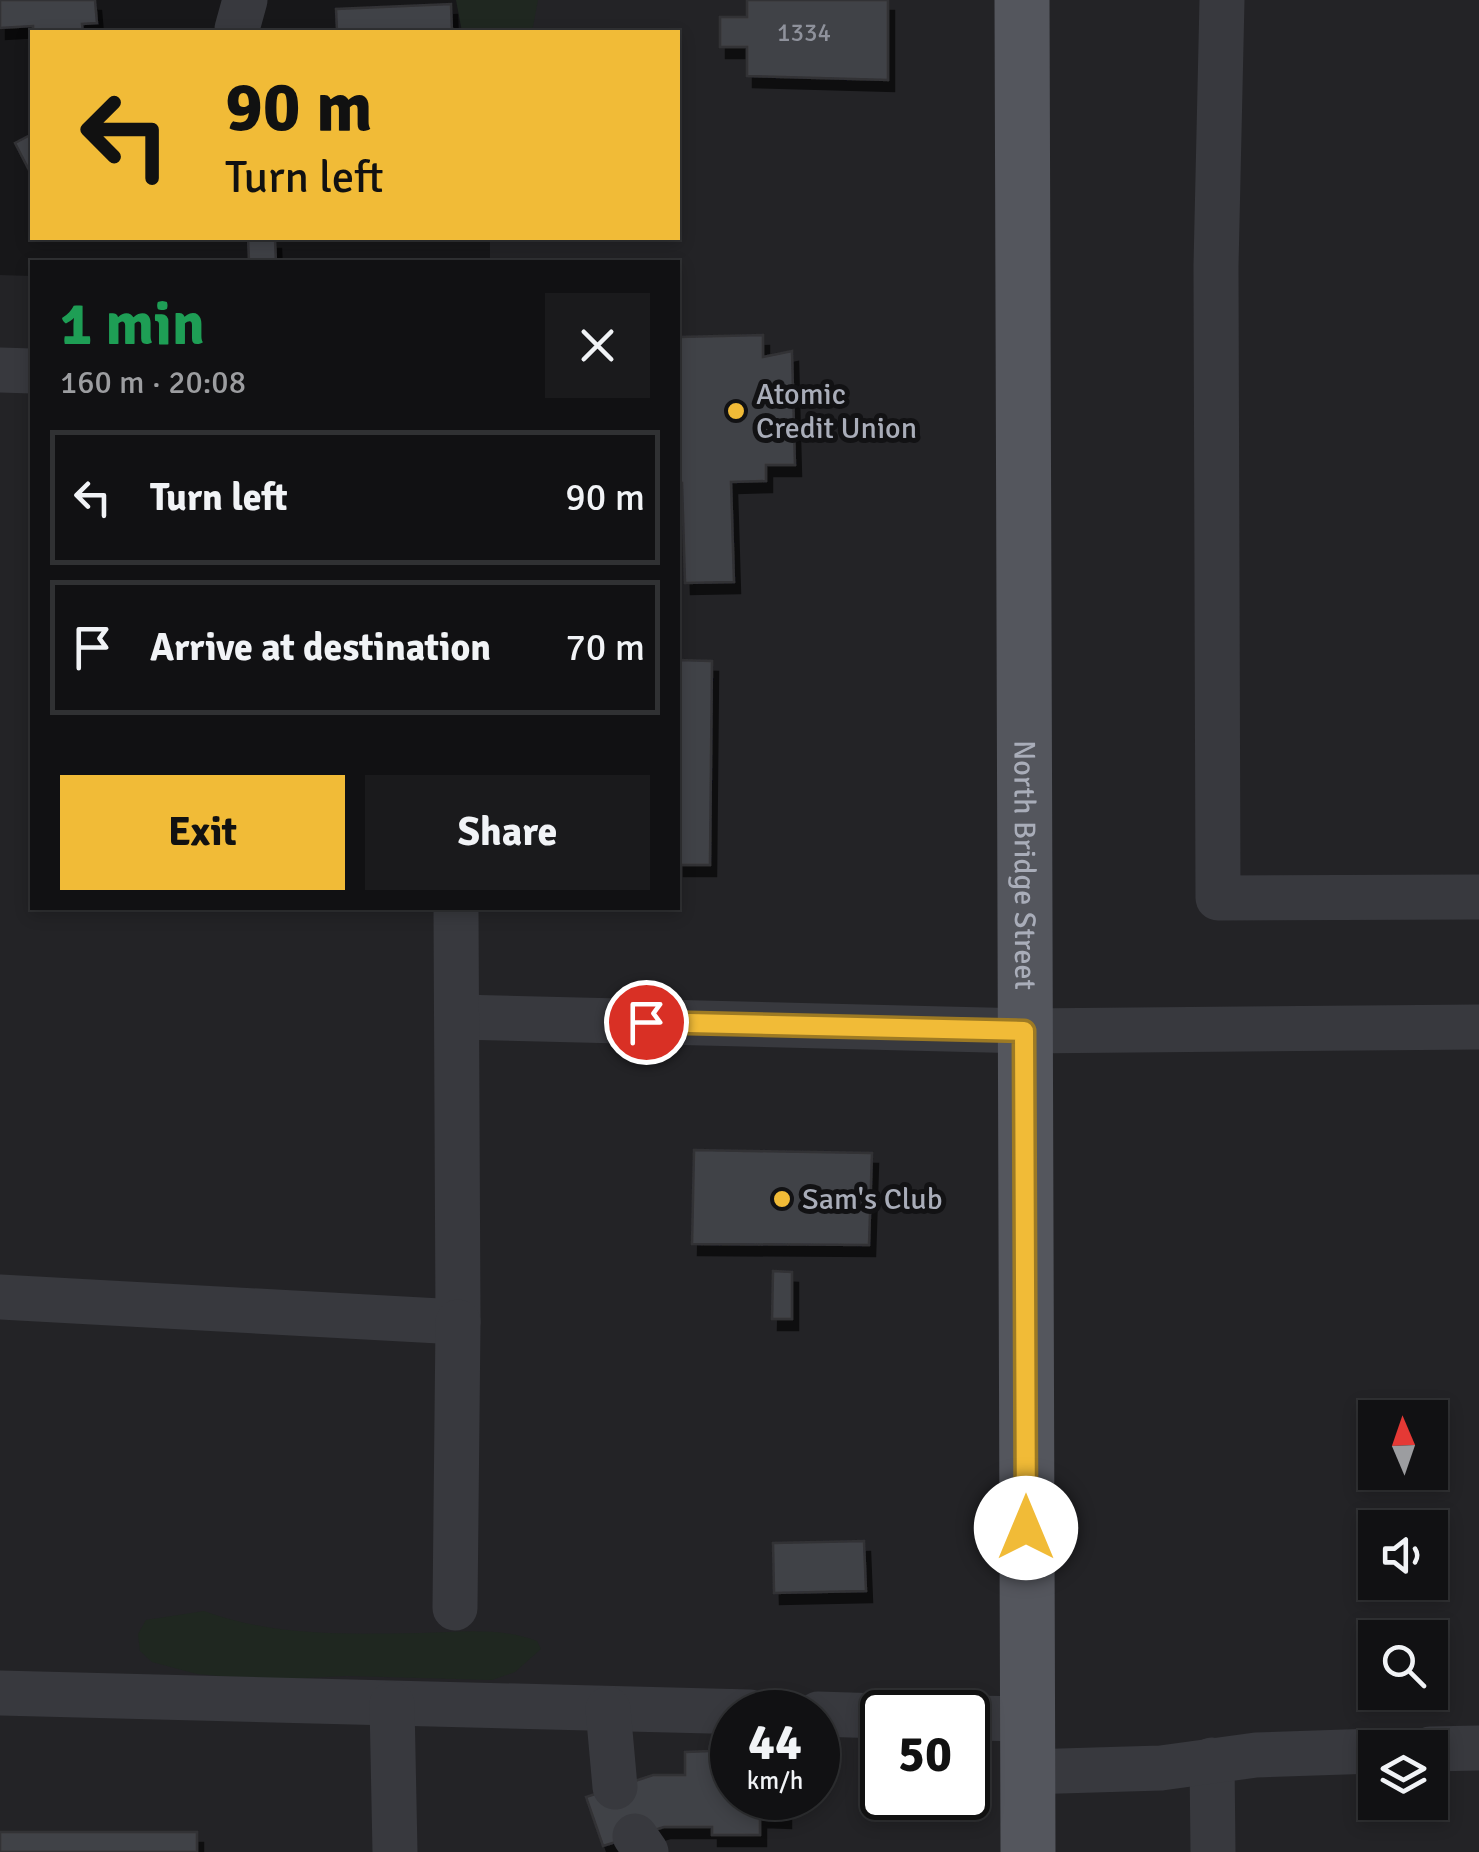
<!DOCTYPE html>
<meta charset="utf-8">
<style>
:root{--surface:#111113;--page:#1a1a1c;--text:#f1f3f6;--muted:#9c9da0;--line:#303133;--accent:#f1bb37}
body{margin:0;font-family:Signika,sans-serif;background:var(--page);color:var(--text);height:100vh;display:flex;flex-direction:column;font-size:38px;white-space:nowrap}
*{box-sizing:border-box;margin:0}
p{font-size:32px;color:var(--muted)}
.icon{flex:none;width:55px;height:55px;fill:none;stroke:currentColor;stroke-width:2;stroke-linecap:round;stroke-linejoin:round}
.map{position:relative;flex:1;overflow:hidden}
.panel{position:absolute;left:30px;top:260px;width:650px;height:650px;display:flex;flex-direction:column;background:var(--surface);border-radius:0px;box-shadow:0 5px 15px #0003,0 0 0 2px var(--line)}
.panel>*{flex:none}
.hud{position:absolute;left:30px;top:30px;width:650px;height:210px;border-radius:0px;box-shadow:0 5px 15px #0003,0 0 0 2px var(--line);background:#f1bb37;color:#111;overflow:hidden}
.needle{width:65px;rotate:358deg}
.fabs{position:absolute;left:1358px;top:1400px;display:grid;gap:20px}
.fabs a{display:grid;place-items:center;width:90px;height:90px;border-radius:0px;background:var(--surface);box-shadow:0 5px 15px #0003,0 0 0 2px var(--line);font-size:50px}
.speed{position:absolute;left:710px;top:1690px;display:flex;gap:20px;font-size:50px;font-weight:700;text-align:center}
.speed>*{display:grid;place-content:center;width:130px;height:130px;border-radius:50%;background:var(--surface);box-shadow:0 5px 15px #0003,0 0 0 2px var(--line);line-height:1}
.speed small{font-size:25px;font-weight:400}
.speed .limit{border:5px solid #111;border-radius:15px;background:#fff;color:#111}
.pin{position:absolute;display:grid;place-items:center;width:85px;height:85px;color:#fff;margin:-42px;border:5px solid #fff;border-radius:50%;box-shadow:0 2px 10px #0007}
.me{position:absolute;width:110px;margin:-55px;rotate:0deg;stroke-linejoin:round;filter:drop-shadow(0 0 8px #0008)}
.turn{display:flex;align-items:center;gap:35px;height:210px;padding:0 30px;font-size:45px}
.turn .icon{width:130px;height:130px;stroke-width:2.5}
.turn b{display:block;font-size:70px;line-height:85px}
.round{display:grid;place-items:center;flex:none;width:105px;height:105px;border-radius:0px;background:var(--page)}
.overview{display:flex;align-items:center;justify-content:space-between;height:170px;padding:0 30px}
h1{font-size:60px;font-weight:800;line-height:75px;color:#1e9e55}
.primary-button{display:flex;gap:20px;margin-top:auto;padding:20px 30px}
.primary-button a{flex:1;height:115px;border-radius:0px;background:var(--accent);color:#111;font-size:40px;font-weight:800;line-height:115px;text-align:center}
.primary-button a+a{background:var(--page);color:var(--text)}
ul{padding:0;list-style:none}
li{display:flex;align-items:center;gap:30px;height:135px;margin:0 20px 15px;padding:0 10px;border:5px solid var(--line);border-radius:0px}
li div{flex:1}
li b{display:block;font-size:38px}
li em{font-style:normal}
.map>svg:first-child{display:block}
.built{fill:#232326;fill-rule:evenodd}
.green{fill:#1f2720}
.building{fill:#414246;stroke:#313135;stroke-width:2.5;filter:url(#shadow)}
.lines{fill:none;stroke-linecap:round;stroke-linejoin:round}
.minor{stroke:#38393e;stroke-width:45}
.major{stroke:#54565d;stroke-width:55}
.route-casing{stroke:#9d7a24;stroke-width:25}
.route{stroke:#f1bb37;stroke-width:18}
.poi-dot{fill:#f1bb37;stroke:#121214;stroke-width:4}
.labels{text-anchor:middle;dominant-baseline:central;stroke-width:10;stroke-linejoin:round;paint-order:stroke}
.number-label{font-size:25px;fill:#8f929c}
.poi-label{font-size:30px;fill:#a9adb9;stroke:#121214;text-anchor:start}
.street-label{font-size:30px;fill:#a9adb9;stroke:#121214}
</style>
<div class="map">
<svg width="1479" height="1852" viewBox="0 0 1479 1852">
<defs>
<filter id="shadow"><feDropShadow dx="6" dy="11" stdDeviation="0" flood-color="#0009"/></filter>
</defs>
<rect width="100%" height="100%" fill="#171719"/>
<path class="built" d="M487,0h992v1852h-1479v-1577l32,1v632h646v-646h-188v-24h188v-206h-190zM1375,1418h55v54h-55zM1375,1528h55v54h-55zM1375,1638h55v54h-55zM732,1712h86v86h-86zM882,1712h86v86h-86zM1375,1748h55v54h-55z"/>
<g class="green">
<polygon points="456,0 538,0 532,32 462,32"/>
<path d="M204,1611c72,26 141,23 217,22 38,-1 79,-6 116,8l4,8 -26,23 -23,8 -145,-4 -81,4 -69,-6 -45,-12 -12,-11 -2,-17 8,-14z"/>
</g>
<g class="building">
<polygon points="0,0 95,0 97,23 82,24 83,32 33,32 33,26 0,28"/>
<polygon points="747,0 888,0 888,80 747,76 747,47 720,47 720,17 747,17"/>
<polygon points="451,4 452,32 337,32 336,9"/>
<polygon points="32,134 32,176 15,143"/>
<polygon points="248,238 275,238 276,262 249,262"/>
<polygon points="763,335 763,357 792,351 795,465 766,465 766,481 731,482 734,582 685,583 682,483 678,483 678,337"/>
<polygon points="678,660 712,661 710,865 678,865"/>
<polygon points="694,1150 872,1153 869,1245 692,1244"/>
<polygon points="773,1271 792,1272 792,1319 772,1319"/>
<polygon points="864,1541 866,1591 774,1593 773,1543"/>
<polygon points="710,1745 732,1745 732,1798 785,1798 785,1817 760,1816 760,1835 712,1835 712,1827 664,1827 603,1846 586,1797 653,1775 685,1775 685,1752 709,1751"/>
<rect x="0" y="1832" width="197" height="20"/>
</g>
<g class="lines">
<g class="minor">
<polyline points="1222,0 1216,266 1218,898 1479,897"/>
<polyline points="237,29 245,0"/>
<polyline points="0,370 32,371"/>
<polyline points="458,1017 1024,1031 1479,1027"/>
<polyline points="0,1297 458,1322 456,908"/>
<polyline points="455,1608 458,1322"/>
<polyline points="0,1693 750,1712"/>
<polyline points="392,1704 395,1852"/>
<polyline points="608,1709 615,1787"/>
<polyline points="818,1714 882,1716"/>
<polyline points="968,1718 1028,1719"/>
<polyline points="1430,1749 1479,1748"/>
<polyline points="1212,1760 1213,1852"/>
<polyline points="1027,1772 1161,1768 1256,1755 1375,1751"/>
<polyline points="635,1836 646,1852"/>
</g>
<path class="major" id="s1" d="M1022,0l6,1852"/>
</g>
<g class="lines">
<defs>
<polyline id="route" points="646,1022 1024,1031 1026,1528"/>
</defs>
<use href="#route" class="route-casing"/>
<use href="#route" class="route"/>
</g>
<g class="poi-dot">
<circle cx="736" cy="411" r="10"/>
<circle cx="782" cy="1199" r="10"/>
</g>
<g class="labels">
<g class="number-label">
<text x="804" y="32">1334</text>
</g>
<g class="poi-label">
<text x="756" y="394">Atomic<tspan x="756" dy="34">Credit Union</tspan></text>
<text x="802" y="1199">Sam's Club</text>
</g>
<g class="street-label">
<text stroke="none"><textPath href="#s1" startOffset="865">North Bridge Street</textPath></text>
</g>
</g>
</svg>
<div class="fabs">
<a><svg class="needle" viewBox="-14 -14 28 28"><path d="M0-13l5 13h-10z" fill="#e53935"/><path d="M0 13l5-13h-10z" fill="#9c9da0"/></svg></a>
<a><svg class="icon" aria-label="sound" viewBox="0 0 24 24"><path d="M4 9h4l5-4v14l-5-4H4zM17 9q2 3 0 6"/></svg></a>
<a><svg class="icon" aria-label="search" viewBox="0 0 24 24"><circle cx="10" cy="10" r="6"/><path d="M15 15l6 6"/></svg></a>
<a><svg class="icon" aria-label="layers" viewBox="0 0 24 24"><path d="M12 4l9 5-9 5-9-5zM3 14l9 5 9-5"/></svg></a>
</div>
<div class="speed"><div>44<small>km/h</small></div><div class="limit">50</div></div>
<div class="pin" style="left:646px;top:1022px;background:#d93025"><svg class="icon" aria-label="arrive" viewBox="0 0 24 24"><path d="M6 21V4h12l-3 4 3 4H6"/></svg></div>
<svg class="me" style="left:1026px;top:1528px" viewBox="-20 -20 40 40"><circle r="19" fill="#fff"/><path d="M0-13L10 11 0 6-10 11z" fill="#f1bb37"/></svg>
<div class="hud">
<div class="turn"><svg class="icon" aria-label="left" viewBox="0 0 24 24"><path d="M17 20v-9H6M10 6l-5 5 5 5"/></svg><div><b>90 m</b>Turn left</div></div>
</div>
<section class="panel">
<div class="overview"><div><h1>1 min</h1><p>160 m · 20:08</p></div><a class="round"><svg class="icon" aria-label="close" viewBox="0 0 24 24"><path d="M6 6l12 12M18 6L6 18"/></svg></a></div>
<ul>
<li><svg class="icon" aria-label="left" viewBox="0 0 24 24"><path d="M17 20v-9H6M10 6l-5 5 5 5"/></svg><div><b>Turn left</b></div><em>90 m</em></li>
<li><svg class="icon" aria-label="arrive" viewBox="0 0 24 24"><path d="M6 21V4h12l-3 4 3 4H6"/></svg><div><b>Arrive at destination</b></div><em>70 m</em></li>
</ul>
<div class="primary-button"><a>Exit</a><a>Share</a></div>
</section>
</div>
